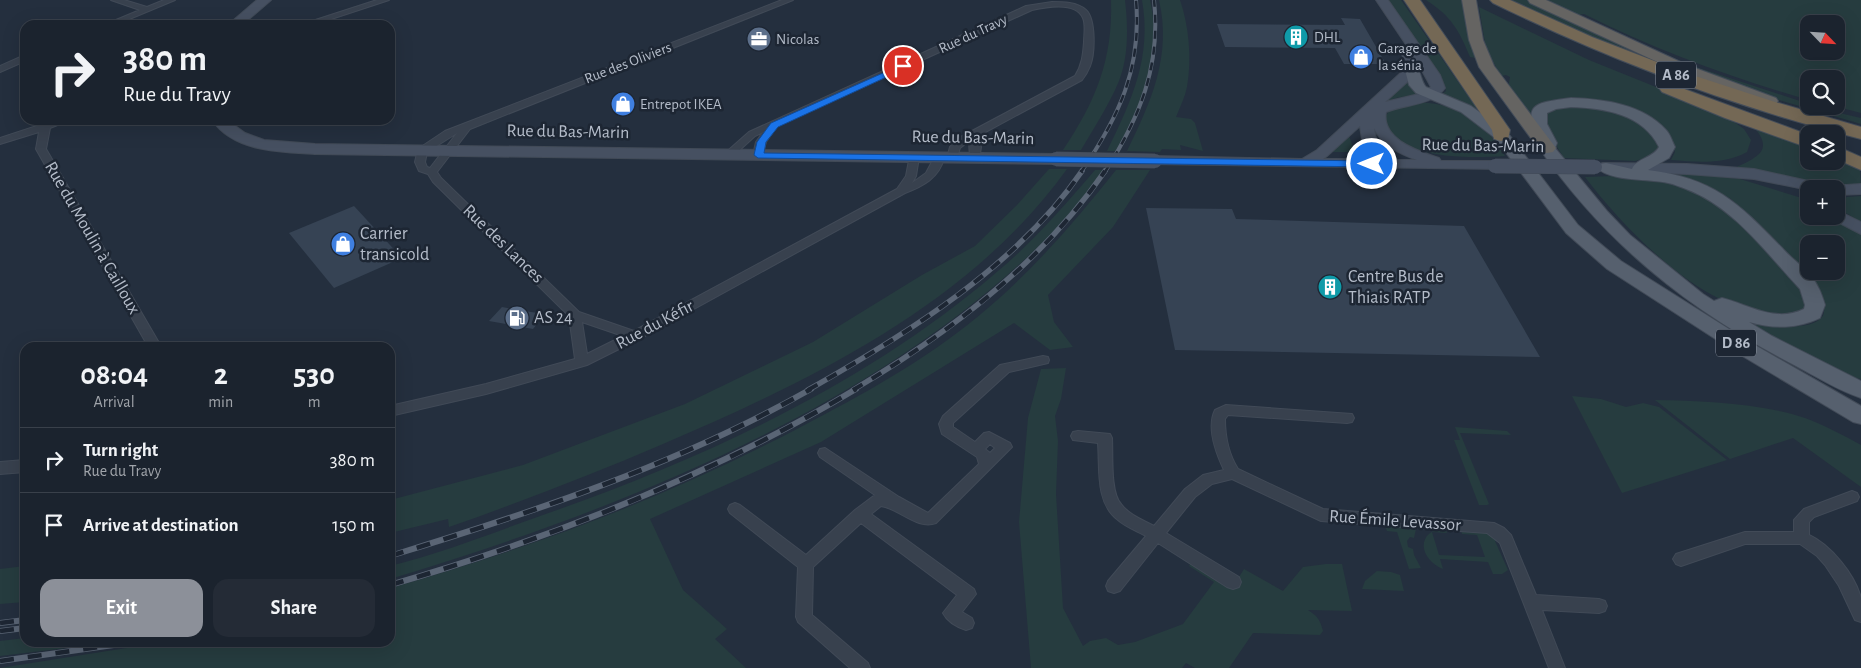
<!DOCTYPE html>
<meta charset="utf-8">
<style>
:root{--surface:#1b232e;--page:#242b36;--text:#f1f3f6;--muted:#a0a4aa;--line:#39404a;--accent:#8c9099}
body{margin:0;font-family:"Alegreya Sans",sans-serif;background:var(--page);color:var(--text);height:100vh;display:flex;flex-direction:column;font-size:19px;white-space:nowrap}
*{box-sizing:border-box;margin:0}
p{font-size:16px;color:var(--muted)}
.icon{flex:none;width:28px;height:28px;fill:none;stroke:currentColor;stroke-width:2;stroke-linecap:round;stroke-linejoin:round}
.map{position:relative;flex:1;overflow:hidden}
.drawer{position:absolute;left:20px;top:342px;width:375px;height:305px;display:flex;flex-direction:column;background:var(--surface);border-radius:15px;box-shadow:0 5px 20px #0002,0 0 0 1px var(--line)}
.drawer>*{flex:none}
.hud{position:absolute;left:20px;top:20px;width:375px;height:105px;border-radius:15px;box-shadow:0 5px 20px #0002,0 0 0 1px var(--line);background:#1b232e;color:var(--text);overflow:hidden}
.needle{width:32px;rotate:115deg}
.fabs{position:absolute;left:1800px;top:15px;display:grid;gap:10px}
.fabs a{display:grid;place-items:center;width:45px;height:45px;border-radius:10px;background:var(--surface);box-shadow:0 5px 20px #0002,0 0 0 1px var(--line);font-size:25px}
.pin{position:absolute;display:grid;place-items:center;width:42px;height:42px;color:#fff;margin:-21px;border:2px solid #fff;border-radius:50%;box-shadow:0 1px 5px #0007}
.me{position:absolute;width:55px;margin:-28px;rotate:270deg;stroke-linejoin:round;filter:drop-shadow(0 0 4px #0008)}
.turn{display:flex;align-items:center;gap:18px;height:105px;padding:0 20px;font-size:22px}
.turn .icon{width:65px;height:65px;stroke-width:2.5}
.turn b{display:block;font-size:35px;line-height:42px}
.eta{display:flex;justify-content:space-evenly;align-items:center;height:85px;text-align:center}
.eta b{font-size:30px;font-weight:600;line-height:35px}
.cta{display:flex;gap:10px;margin-top:auto;padding:10px 20px}
.cta a{flex:1;height:58px;border-radius:15px;background:var(--accent);color:#fff;font-size:20px;font-weight:600;line-height:58px;text-align:center}
.cta a+a{background:var(--page);color:var(--text)}
ul{padding:0;list-style:none}
li{display:flex;align-items:center;gap:15px;height:65px;padding:0 20px;border-top:1px solid var(--line)}
li div{flex:1}
li b{display:block;font-size:19px}
li em{font-style:normal}
.map>svg:first-child{display:block}
.green{fill:#263c3f;fill-rule:evenodd}
.building{fill:#364354}
.lines{fill:none;stroke-linecap:round;stroke-linejoin:round}
.minor-casing{stroke:#414a57;stroke-width:2}
.secondary-casing{stroke:#414a57;stroke-width:2}
.primary-casing{stroke:#414a57;stroke-width:2}
.trunk-casing{stroke:#434c59;stroke-width:2}
.motorway-casing{stroke:#434c59;stroke-width:2}
.minor{fill:#38414e;fill-rule:evenodd}
.secondary{fill:#465061;fill-rule:evenodd}
.primary{fill:#56606e;fill-rule:evenodd}
.trunk{fill:#656462;fill-rule:evenodd}
.motorway{fill:#746855;fill-rule:evenodd}
.rail-far2-casing{stroke:#5a6575;stroke-width:4}
.rail-far1-casing{stroke:#5a6575;stroke-width:5.5}
.rail-casing{stroke:#5a6575;stroke-width:6}
.rail-far2{stroke:#1d2633;stroke-width:2.5;stroke-dasharray:8;stroke-linecap:butt}
.rail-far1{stroke:#1d2633;stroke-width:4;stroke-dasharray:11;stroke-linecap:butt}
.rail{stroke:#1d2633;stroke-width:4.5;stroke-dasharray:14;stroke-linecap:butt}
.secondary-bridge-casing{stroke:#414a57;stroke-width:15;stroke-linecap:butt}
.secondary-bridge{stroke:#465061;stroke-width:14}
.route{fill:#1a73e8;stroke:#114b97}
.labels{text-anchor:middle;dominant-baseline:central;stroke-width:5;stroke-linejoin:round;paint-order:stroke}
.far-street-label{font-size:15px;fill:#b4bcc9;stroke:#1d2633}
.far-poi-label{font-size:15px;fill:#b4bcc9;stroke:#1d2633;text-anchor:start}
.shield{fill:#1d2633;stroke:#878f9c;stroke-width:1}
.shield-label{font-size:16px;font-weight:bold;fill:#b4bcc9}
.street-label{font-size:18px;fill:#b4bcc9;stroke:#1d2633}
.poi-label{font-size:18px;fill:#b4bcc9;stroke:#1d2633;text-anchor:start}
</style>
<div class="map">
<svg width="1861" height="668" viewBox="0 0 1861 668">
<rect width="100%" height="100%" fill="#242f3e"/>
<g class="green">
<path d="M1111,0h14c3,26 4,56 -6,81 -10,24 -25,47 -38,69h-18c33,-49 50,-91 48,-150z"/>
<path d="M1142,0h8c13,53 -8,106 -34,151h-9c25,-51 45,-94 35,-151z"/>
<path d="M1159,0h21c9,26 12,59 7,87 -2,10 -7,20 -11,30l15,2 4,4 8,28 -23,-6 1,5 -19,-1 -2,3 -33,-1c24,-49 45,-95 32,-151z"/>
<polygon points="1389,0 1401,0 1477,109 1472,109 1441,95 1446,91 1444,85"/>
<path d="M1426,0h36l14,58 -6,-1c-11,-27 -19,-41 -44,-57z"/>
<polygon points="1506,0 1529,0 1667,64 1657,66"/>
<path d="M1540,0h321v113l-27,-7h2v-27h-27v21c-77,-22 -153,-50 -225,-86l-7,1 101,46 131,43v2l52,12v6l-89,-26 -63,-22zM1809,24h27v27h-27z"/>
<path d="M1479,7l110,53 134,54 21,15 7,11 -4,12c-24,13 -50,10 -76,8l4,-8c-6,-20 -18,-28 -36,-37 -34,-18 -69,-23 -105,-8l-3,7 -5,-1 -18,-25 2,-11 -4,-2 -5,1 -15,-27z"/>
<polygon points="1407,81 1418,94 1396,98 1383,103"/>
<path d="M1413,102c45,1 69,16 92,54 -33,2 -92,4 -116,-24 -3,-3 -3,-10 -5,-14l6,-8z"/>
<path d="M1564,105h28l49,16 20,26 -7,9 -19,5 -71,-3c-8,-14 -20,-27 -18,-44z"/>
<path d="M1753,126l56,20v15h27l1,-4 23,13 1,16 -21,-1 -8,2 -97,-19c22,-11 40,-17 18,-42z"/>
<polygon points="1349,136 1355,152 1331,152"/>
<path d="M1049,169h18c-97,135 -255,211 -404,275 -70,30 -142,58 -214,83l-1,-8 -58,14v-33l133,-35 162,-61 128,-62 109,-67 53,-29 42,-41z"/>
<path d="M1095,170h10c-21,26 -42,53 -66,76 -172,166 -423,265 -649,333v-13c52,-13 102,-33 153,-51 162,-57 324,-131 455,-244 36,-30 67,-66 97,-101z"/>
<path d="M1116,170h34l-37,57 -65,68 6,27 19,25 -23,3 -36,-27 -193,119 -171,77 33,71 44,39 -12,10 31,29h-746l158,-25 232,-1v-54c146,-41 288,-95 422,-167 61,-32 123,-67 176,-113 48,-41 89,-89 128,-138z"/>
<path d="M1690,174l50,5 65,20 4,2v15h20l32,19v144l-12,-2 -115,-59c20,3 71,17 87,0 4,-3 3,-10 3,-15l-56,-68 -37,-36 -24,-13 -33,-11zM1809,244h27v27h-27z"/>
<path d="M1612,176l43,2 40,12 46,33 62,68 3,12 -1,8c-19,7 -33,3 -52,-2 -11,-3 -23,-5 -33,-10 -47,-22 -104,-80 -135,-122z"/>
<polygon points="1861,196 1861,222 1846,213 1841,205 1842,200 1847,197"/>
<path d="M1066,368l-5,31 -6,17 3,25 -2,53 7,114 20,38 7,-5 16,-3 12,7 17,-3 48,-18 31,-42 -25,-16 2,-3 41,25 12,-19 39,22 20,-24 23,-3h16l10,47 -44,-1c9,6 12,9 15,21l-3,4 -67,-2 -24,35h-34l-9,-5 -4,5h-151l-12,-146 9,-104 13,-49z"/>
<polygon points="1572,396 1601,399 1626,407 1643,403 1659,407 1727,460 1622,493"/>
<path d="M1655,400c47,1 106,3 150,18 19,7 38,17 56,27v42l-68,-49 -63,21z"/>
<polygon points="1455,427 1507,431 1511,435 1460,433 1489,504 1487,505 1479,505 1454,440 1460,440"/>
<polygon points="1384,524 1413,527 1416,529 1414,538 1410,537 1407,541 1408,547 1413,549 1414,555 1421,568 1409,569 1397,532 1387,531"/>
<path d="M1445,528l2,5 -15,-1 7,23 46,2 -8,-22 -15,-1 -1,-4 26,3 11,7 -3,1 13,29 -6,4h-9l-5,-12 -48,-3 3,10c-24,-10 -28,-38 2,-41z"/>
<polygon points="25,566 25,602 0,604 0,569"/>
<polygon points="1377,571 1391,572 1400,575 1404,591 1362,589 1365,581"/>
<polygon points="25,638 25,642 108,643 0,656 0,641"/>
</g>
<g class="building">
<polygon points="1341,18 1360,19 1386,64 1344,64 1335,48 1225,47 1217,24 1345,25"/>
<polygon points="354,206 402,258 334,288 289,233"/>
<polygon points="1146,208 1232,209 1236,219 1464,226 1540,357 1175,350"/>
<polygon points="502,307 531,312 545,314 533,329 489,321"/>
</g>
<g class="lines">
<defs>
<g id="minor">
<polygon points="111,0 124,0 147,7 164,0 175,0 115,25 104,25 140,10"/>
<polygon points="377,0 389,0 313,25 300,25"/>
<path d="M782,0h11l-323,129 -33,43 4,6 138,134 55,19 263,-142 9,-13 4,-21h8l1,2 -3,19 -4,7 14,-10 9,-17h8l1,2c-5,20 -21,28 -39,35l-266,146 -52,26 -101,29 -96,22v-10l96,-22 89,-25 -6,-43 -136,-134 -5,-8 -9,-3 -4,-9 3,-13 27,-18zM457,133l-27,35 -3,-1 -2,-5 2,-10zM582,322l41,14 -36,18z"/>
<path d="M1052,2c11,0 25,0 34,8 10,9 9,44 4,56 -2,5 -5,10 -8,14l-104,56 3,11 -2,13 -4,1 -5,-3 -1,-17 -9,7 -4,12 -4,1 -5,-3 3,-11 7,-8 118,-63c7,-11 8,-21 9,-34 0,-7 2,-17 -1,-24 -7,-17 -38,-11 -51,-8l-255,116 -11,16 -4,15h-8l-1,-2 3,-13 7,-10 -8,4 -23,21h-8l-1,-2 26,-23 277,-126z"/>
<polygon points="25,55 25,61 0,72 0,66"/>
<polygon points="55,120 70,120 50,128 46,149 162,348 149,348 36,149 39,132 0,144 0,138"/>
<path d="M1043,356l5,1 1,3 -1,3 -39,9 -56,51v4l22,15 9,-9 5,-1 21,11 2,4 -76,76c-19,7 -36,-14 -55,-17l-10,8 103,75 2,5 -14,18 10,6 2,5 -2,5 -6,2c-9,-3 -19,-9 -23,-17l14,-18 -96,-72 -48,44 -1,48 56,48 2,5h-20l-52,-46 -2,-5 2,-50 -68,-54 -2,-4 2,-4 5,-2 5,2 66,50 49,-45 20,-15 -55,-38 -2,-4 2,-4 5,-1 74,49 29,16 51,-49 -2,-7 -35,-23 -3,-10 4,-8 57,-51zM990,444l5,4 -5,5 -5,-4z"/>
<path d="M1226,405l126,9 2,4 -2,4 -5,1 -119,-8 -3,4c0,17 4,36 13,50l85,40 171,14 10,5 7,7 25,60 63,4 6,2 2,5 -2,5 -6,2 -57,-3 23,58h-16l-49,-125 -13,-10 -166,-12 -89,-42 -20,5 -17,13 -29,36 73,44 2,5 -2,5 -6,2 -6,-2 -69,-44 -38,48 -6,2 -6,-2 -2,-5 2,-5 38,-45c-9,-5 -20,-9 -28,-16 -23,-17 -18,-52 -20,-77l-25,-3 -2,-4 2,-4 5,-1 32,3 2,4c1,17 -2,54 9,66 8,11 22,16 33,22l31,-37 18,-14 21,-5c-8,-17 -18,-42 -9,-60z"/>
<polygon points="25,460 25,472 0,474 0,462"/>
<path d="M1852,491l5,2 2,4 -2,4 -43,16 -5,5v13c22,10 46,40 52,63 0,7 0,17 0,24l-6,-2 -16,-34 -14,-21 -8,-9 -17,-12h-55l-64,22 -5,-2 -3,-5 3,-5 69,-22h49v-12l10,-11z"/>
</g>
<g id="secondary">
<polygon points="257,0 271,0 242,25 228,25"/>
<path d="M1376,0h12l52,75 5,13c-13,18 -40,16 -59,24 -5,28 33,39 53,46l2,3h54l5,2 3,3 -3,3 -350,-5 -3,-3 3,-3 5,-2 147,3 15,-9 88,-81 1,-7 -5,-9 2,-3 6,-1zM1419,65l12,22 -12,7 -34,8 32,-29zM1360,126l5,33h-42l4,-3zM1374,128c8,18 26,26 43,32h-37z"/>
<path d="M212,120h15l18,13 19,7 51,4 741,10 5,2 3,3 -3,3 -5,2 -741,-10c-35,-2 -81,-2 -103,-34z"/>
<polygon points="1603,163 1687,164 1754,169 1831,186 1861,184 1861,194 1836,195 1836,189 1809,189 1809,190 1754,179 1687,174 1598,171 1595,168 1598,165"/>
<polygon points="1836,210 1861,222 1861,234 1830,218 1829,216 1836,216"/>
</g>
<g id="primary">
<path d="M1412,66l5,1c4,6 4,14 9,20l45,19 36,26 71,93 43,36 127,80 113,65v18l-8,-2 -119,-71 -127,-82 -41,-36 -71,-95 -34,-26 -45,-19 -7,-8 -4,-15 2,-3z"/>
<path d="M1571,98c32,1 72,6 95,32 4,4 6,11 9,17l-6,11 -21,12c67,8 91,34 136,80 10,11 28,23 34,37 3,5 5,12 7,18l-5,13c-24,11 -46,11 -71,4l23,14 89,45v17c-22,-7 -44,-21 -65,-32 -104,-54 -189,-120 -257,-218l2,-5c-20,-39 -8,-40 30,-45zM1571,107c33,1 72,7 88,40 -6,11 -22,11 -27,22l-26,-6 -6,1 -2,4c9,13 54,11 70,15 6,1 12,4 18,6 48,18 80,64 114,100l5,16 -1,4c-29,14 -54,-4 -82,-11l-8,3 -11,-7 -73,-59 -23,-24 -52,-63 2,-5 -10,-19v-11l9,-4z"/>
</g>
<g id="trunk">
<polygon points="1462,0 1476,0 1483,40 1494,66 1556,148 1553,152 1547,153 1541,152 1479,67 1469,40"/>
<polygon points="1528,0 1546,0 1687,65 1776,98 1778,101 1776,104 1764,104 1677,71 1530,3"/>
</g>
<g id="motorway">
<polygon points="1404,0 1420,0 1510,130 1508,139 1501,141 1494,139 1492,130"/>
<path d="M1490,0h20l82,37 91,35 92,30 86,25v12c-127,-32 -251,-79 -368,-136z"/>
<polygon points="1668,83 1809,135 1809,148 1725,118 1662,92 1659,88 1662,84"/>
<polygon points="1836,146 1861,157 1861,170 1836,159"/>
</g>
</defs>
<use href="#minor" class="minor-casing"/>
<use href="#secondary" class="secondary-casing"/>
<use href="#primary" class="primary-casing"/>
<use href="#trunk" class="trunk-casing"/>
<use href="#motorway" class="motorway-casing"/>
<use href="#minor" class="minor"/>
<use href="#secondary" class="secondary"/>
<use href="#primary" class="primary"/>
<use href="#trunk" class="trunk"/>
<use href="#motorway" class="motorway"/>
<defs>
<g id="rail-far2">
<path d="M1081,172c38,-55 61,-104 55,-172"/>
<path d="M1105,172c35,-55 56,-106 49,-172"/>
</g>
<g id="rail-far1">
<path d="M808,390c99,-56 209,-124 274,-219"/>
<path d="M853,390c95,-56 189,-127 252,-219"/>
</g>
<g id="rail">
<path d="M390,556c144,-44 289,-92 421,-167"/>
<path d="M390,585c162,-47 321,-109 466,-196"/>
<polyline points="0,623 25,620"/>
<polyline points="0,631 25,628"/>
<polyline points="0,661 135,642"/>
</g>
</defs>
<use href="#rail-far2" class="rail-far2-casing"/>
<use href="#rail-far1" class="rail-far1-casing"/>
<use href="#rail" class="rail-casing"/>
<use href="#rail-far2" class="rail-far2"/>
<use href="#rail-far1" class="rail-far1"/>
<use href="#rail" class="rail"/>
<defs>
<g id="secondary-bridge">
<polyline points="1056,159 1155,161"/>
<polyline points="1495,166 1595,167"/>
</g>
</defs>
<use href="#secondary-bridge" class="secondary-bridge-casing"/>
<use href="#secondary-bridge" class="secondary-bridge"/>
</g>
<polygon class="route" points="903,64 906,65 906,68 778,127 766,142 764,153 1372,161 1377,164 1372,167 758,158 754,155 757,142 771,123"/>
<defs>
<symbol id="building-disc" viewBox="-11 -11 22 22"><circle r="9.5" fill="#0f9aa8" stroke="#1d2633"/><path d="M-4-6H4V6H1V3H-1V6H-4ZM-2.5-4.3h1.7v1.8h-1.7ZM.8-4.3h1.7v1.8H.8ZM-2.5-1h1.7V.8h-1.7ZM.8-1h1.7V.8H.8Z" fill="#fff"/></symbol>
<symbol id="office-disc" viewBox="-11 -11 22 22"><circle r="9.5" fill="#5c6f8a" stroke="#1d2633"/><path d="M-6-3h4V-5.5h4V-3h4V5H-6ZM-1-4.5V-3h2v-1.5ZM-6 0V1H6V0Z" fill="#fff"/></symbol>
<symbol id="shop-disc" viewBox="-11 -11 22 22"><circle r="9.5" fill="#3f7fe0" stroke="#1d2633"/><path d="M-5-2.5h2.3a2.7 3.5 0 0 1 5.4 0H5L5.5 6h-11ZM-1.5-2.5h3a1.5 2.3 0 0 0-3 0Z" fill="#fff"/></symbol>
<symbol id="fuel-disc" viewBox="-11 -11 22 22"><circle r="9.5" fill="#5c6f8a" stroke="#1d2633"/><path d="M-5.5-6h7V0h2V4h1.3V-2.5L3-4.5l.8-.8L6-3V5H2.5V1h-1V6h-7ZM-4.2-4.7v3.2H.2V-4.7Z" fill="#fff"/></symbol>
</defs>
<g fill-rule="evenodd">
<use href="#building-disc" x="1282" y="23" width="28" height="28"/>
<use href="#office-disc" x="745" y="25" width="28" height="28"/>
<use href="#shop-disc" x="1347" y="43" width="28" height="28"/>
<use href="#shop-disc" x="609" y="90" width="28" height="28"/>
<use href="#shop-disc" x="329" y="230" width="28" height="28"/>
<use href="#building-disc" x="1316" y="273" width="28" height="28"/>
<use href="#fuel-disc" x="503" y="304" width="28" height="28"/>
</g>
<g class="labels">
<g class="far-street-label">
<text transform="translate(973 34) rotate(-25)">Rue du Travy</text>
<text transform="translate(628 63) rotate(-21)">Rue des Oliviers</text>
</g>
<g class="far-poi-label">
<text x="1314" y="37">DHL</text>
<text x="776" y="39">Nicolas</text>
<text x="1378" y="48">Garage de<tspan x="1378" dy="17">la sénia</tspan></text>
<text x="640" y="104">Entrepot IKEA</text>
</g>
<g class="shield">
<rect x="1656" y="61.5" width="40" height="27" rx="4"/>
<rect x="1716" y="329.5" width="40" height="27" rx="4"/>
</g>
<g class="shield-label">
<text x="1676" y="75">A 86</text>
<text x="1736" y="343">D 86</text>
</g>
<g class="street-label">
<text transform="translate(568 132) rotate(1)">Rue du Bas-Marin</text>
<text transform="translate(973 138) rotate(1)">Rue du Bas-Marin</text>
<text transform="translate(1483 146) rotate(1)">Rue du Bas-Marin</text>
<text transform="translate(92 238) rotate(60)">Rue du Moulin à Cailloux</text>
<text transform="translate(503 244) rotate(44)">Rue des Lances</text>
<text transform="translate(655 325) rotate(-28)">Rue du Kéfir</text>
<text transform="translate(1395 521) rotate(4)">Rue Émile Levassor</text>
</g>
<g class="poi-label">
<text x="360" y="234">Carrier<tspan x="360" dy="21">transicold</tspan></text>
<text x="1348" y="277">Centre Bus de<tspan x="1348" dy="21">Thiais RATP</tspan></text>
<text x="534" y="318">AS 24</text>
</g>
</g>
</svg>
<div class="fabs">
<a><svg class="needle" viewBox="-14 -14 28 28"><path d="M0-13l5 13h-10z" fill="#e53935"/><path d="M0 13l5-13h-10z" fill="#a0a4aa"/></svg></a>
<a><svg class="icon" aria-label="search" viewBox="0 0 24 24"><circle cx="10" cy="10" r="6"/><path d="M15 15l6 6"/></svg></a>
<a><svg class="icon" aria-label="layers" viewBox="0 0 24 24"><path d="M12 4l9 5-9 5-9-5zM3 14l9 5 9-5"/></svg></a>
<a>+</a>
<a>−</a>
</div>
<div class="pin" style="left:903px;top:66px;background:#d93025"><svg class="icon" aria-label="arrive" viewBox="0 0 24 24"><path d="M6 21V4h12l-3 4 3 4H6"/></svg></div>
<svg class="me" style="left:1372px;top:164px" viewBox="-20 -20 40 40"><circle r="17" fill="#1a73e8" stroke="#fff" stroke-width="3"/><path d="M0-11L8 9 0 5-8 9z" fill="#fff"/></svg>
<div class="hud">
<div class="turn"><svg class="icon" aria-label="right" viewBox="0 0 24 24"><path d="M7 20v-9h11M14 6l5 5-5 5"/></svg><div><b>380 m</b>Rue du Travy</div></div>
</div>
<section class="drawer">
<div class="eta">
<div><b>08:04</b><p>Arrival</p></div>
<div><b>2</b><p>min</p></div>
<div><b>530</b><p>m</p></div>
</div>
<ul>
<li><svg class="icon" aria-label="right" viewBox="0 0 24 24"><path d="M7 20v-9h11M14 6l5 5-5 5"/></svg><div><b>Turn right</b><p>Rue du Travy</p></div><em>380 m</em></li>
<li><svg class="icon" aria-label="arrive" viewBox="0 0 24 24"><path d="M6 21V4h12l-3 4 3 4H6"/></svg><div><b>Arrive at destination</b></div><em>150 m</em></li>
</ul>
<div class="cta"><a>Exit</a><a>Share</a></div>
</section>
</div>
